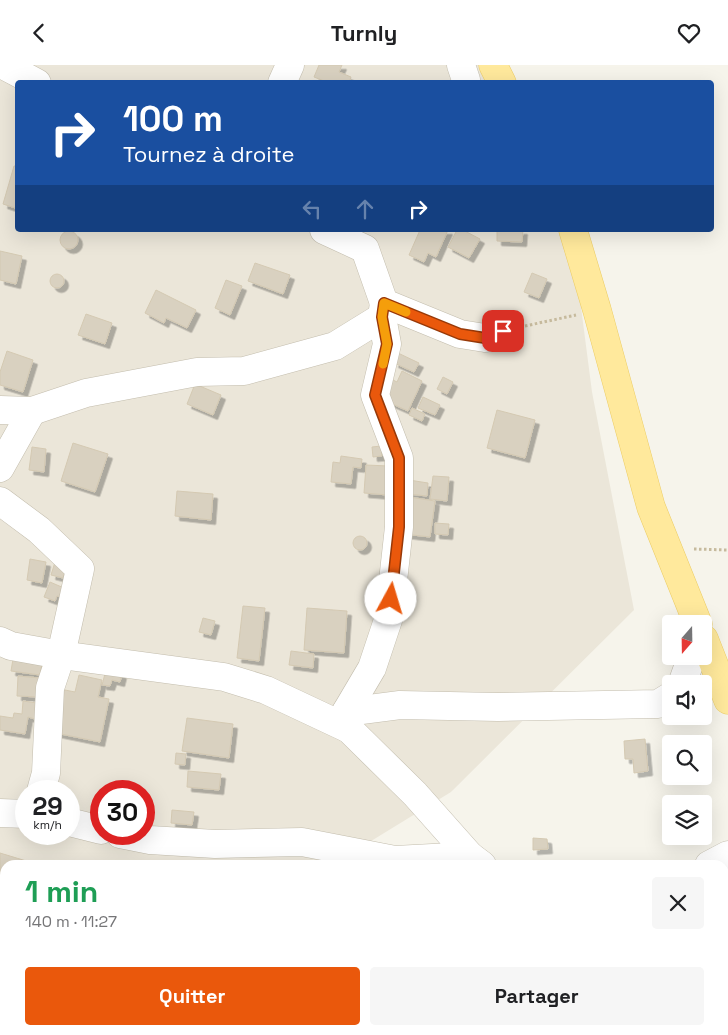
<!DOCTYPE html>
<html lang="fr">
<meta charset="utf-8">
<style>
:root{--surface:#fff;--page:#f6f6f6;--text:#202124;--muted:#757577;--accent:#ea580c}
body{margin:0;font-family:"Space Grotesk",sans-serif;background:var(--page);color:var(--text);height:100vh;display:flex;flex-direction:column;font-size:19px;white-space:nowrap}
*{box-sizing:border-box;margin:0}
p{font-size:16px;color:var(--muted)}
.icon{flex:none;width:28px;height:28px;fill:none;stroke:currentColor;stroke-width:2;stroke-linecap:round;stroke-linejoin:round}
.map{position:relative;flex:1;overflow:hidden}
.side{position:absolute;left:0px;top:795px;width:729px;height:175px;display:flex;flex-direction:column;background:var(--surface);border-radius:15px 15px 0 0;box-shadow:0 5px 20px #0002}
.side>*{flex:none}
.guide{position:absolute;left:15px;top:15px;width:699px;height:152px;border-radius:5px;box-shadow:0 5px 20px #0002;background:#1a4fa0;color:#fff;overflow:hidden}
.needle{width:32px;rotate:200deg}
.tools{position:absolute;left:662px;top:550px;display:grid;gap:10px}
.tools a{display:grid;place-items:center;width:50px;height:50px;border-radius:5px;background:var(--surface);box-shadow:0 5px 20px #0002;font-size:25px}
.speed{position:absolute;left:15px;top:715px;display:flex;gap:10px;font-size:25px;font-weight:700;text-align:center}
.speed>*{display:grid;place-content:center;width:65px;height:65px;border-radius:50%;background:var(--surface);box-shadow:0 5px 20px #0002;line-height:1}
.speed small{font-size:12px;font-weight:400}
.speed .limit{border:8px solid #d22;background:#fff;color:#111}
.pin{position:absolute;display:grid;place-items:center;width:42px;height:42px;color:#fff;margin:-21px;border-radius:10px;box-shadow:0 2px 8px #0006}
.me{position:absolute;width:55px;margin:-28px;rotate:6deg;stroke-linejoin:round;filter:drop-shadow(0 0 4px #0008)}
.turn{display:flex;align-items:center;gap:18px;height:105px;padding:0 25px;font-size:22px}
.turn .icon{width:65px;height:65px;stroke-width:2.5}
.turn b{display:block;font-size:35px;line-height:42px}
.lanes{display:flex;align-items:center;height:48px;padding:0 25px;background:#0003;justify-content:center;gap:25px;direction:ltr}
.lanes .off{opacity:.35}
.round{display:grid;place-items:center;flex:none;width:52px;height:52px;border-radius:5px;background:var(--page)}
.summary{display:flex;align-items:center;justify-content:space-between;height:85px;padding:0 25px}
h1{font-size:30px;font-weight:800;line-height:38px;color:#1e9e55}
.action{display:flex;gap:10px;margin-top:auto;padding:10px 25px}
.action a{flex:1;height:58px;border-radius:5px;background:var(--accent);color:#fff;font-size:20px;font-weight:800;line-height:58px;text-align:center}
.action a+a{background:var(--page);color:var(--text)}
header{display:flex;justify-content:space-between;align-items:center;height:65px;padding:0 25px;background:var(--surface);font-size:22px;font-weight:800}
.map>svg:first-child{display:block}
.residential{fill:#ebe6d9;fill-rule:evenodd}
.building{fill:#d9d1c0;stroke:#d4c9b2;filter:url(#shadow)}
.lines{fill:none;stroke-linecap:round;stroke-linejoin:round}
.minor-casing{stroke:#c3bdad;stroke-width:29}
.major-casing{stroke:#eccc64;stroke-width:29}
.path{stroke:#c6ba9d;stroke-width:3;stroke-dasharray:2.5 2.5;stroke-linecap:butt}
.minor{stroke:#fff;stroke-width:28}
.major{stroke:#ffe99c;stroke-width:28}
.route-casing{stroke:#983908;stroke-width:12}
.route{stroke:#ea580c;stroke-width:9}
.slow{stroke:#f59e0b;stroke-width:9}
</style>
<header><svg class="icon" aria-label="back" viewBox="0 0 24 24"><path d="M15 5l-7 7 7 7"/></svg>Turnly<svg class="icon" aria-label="heart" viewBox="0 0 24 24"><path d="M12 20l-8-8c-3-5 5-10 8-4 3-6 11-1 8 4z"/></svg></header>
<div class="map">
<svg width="728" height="970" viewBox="0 0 728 970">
<defs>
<filter id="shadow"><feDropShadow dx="4.5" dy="4.5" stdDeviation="0" flood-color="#0004"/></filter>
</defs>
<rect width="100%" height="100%" fill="#f6f4eb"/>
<g class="residential">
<path d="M0,0h489l9,17 -480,1v147h553l21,162 42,218 -183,182 -119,73h-327v151l-5,-1zM26,726h43v43h-43zM101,726h43v43h-43z"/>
<polygon points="118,965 290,965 290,970 158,970"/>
</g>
<g class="building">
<polygon points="319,0 342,0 339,7 351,12 349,18 329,18 314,12"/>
<polygon points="14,101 18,101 18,144 3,139"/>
<polygon points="420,165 448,165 436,192 428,188 424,197 409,190"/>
<polygon points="457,165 463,165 480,174 469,193 448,182"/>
<polygon points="497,165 523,165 522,177 497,176"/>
<circle cx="69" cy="175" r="9"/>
<polygon points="0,186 22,191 16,219 0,215"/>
<polygon points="255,198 290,210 283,229 248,216"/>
<polygon points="532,208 547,214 539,233 524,227"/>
<circle cx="57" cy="216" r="7"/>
<polygon points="226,215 242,221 230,250 215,243"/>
<polygon points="156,225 196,245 187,263 166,253 164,258 145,248"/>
<polygon points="86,249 112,258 105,279 78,270"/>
<polygon points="7,286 33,295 23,327 0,320 0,307"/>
<polygon points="398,288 419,298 414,307 394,298"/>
<polygon points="402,306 422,316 408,346 379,333 389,313 397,317"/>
<polygon points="443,312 453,317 447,329 437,324"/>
<polygon points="195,319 221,330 213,350 187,339"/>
<polygon points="423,332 440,340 435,350 418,343"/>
<polygon points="412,343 425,349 422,356 409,350"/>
<polygon points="497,345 535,355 525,393 487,383"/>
<polygon points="73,378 108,389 95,427 61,416"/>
<polygon points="381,381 382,391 373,392 372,382"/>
<polygon points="32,382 46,384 44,407 29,405"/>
<polygon points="341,391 362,394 361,403 353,402 351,419 331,417 333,397 340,398"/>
<polygon points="366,400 389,401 388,430 364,428"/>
<polygon points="433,411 449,412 447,436 430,434"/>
<polygon points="409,415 428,418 427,431 408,429"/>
<polygon points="177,426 213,429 211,455 175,451"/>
<polygon points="409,432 435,436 430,472 404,469"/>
<polygon points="435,458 449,459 448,470 435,469"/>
<circle cx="360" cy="478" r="7"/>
<polygon points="30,494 46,497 42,518 27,515"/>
<polygon points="56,494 68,497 63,513 51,510"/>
<polygon points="50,517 64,523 61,532 57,531 55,536 44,532"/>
<polygon points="243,541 265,543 259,596 237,593"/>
<polygon points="307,543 347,546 344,588 304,585"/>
<polygon points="203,553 215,556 211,570 199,567"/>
<polygon points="291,586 314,589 313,603 289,600"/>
<polygon points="13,594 42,598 40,610 11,606"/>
<polygon points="106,605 122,609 120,617 112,615 110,621 102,620"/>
<polygon points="79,610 102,615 98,632 109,634 100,677 51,667 60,624 75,627"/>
<polygon points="18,611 40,613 39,632 17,631"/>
<polygon points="23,636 37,638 35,654 28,652 25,669 0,665 0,651 13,653 14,648 22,649"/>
<polygon points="187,653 233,659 229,693 182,686"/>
<polygon points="645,674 648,706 634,708 633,694 625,694 624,676"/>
<polygon points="176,688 186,689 185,700 175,699"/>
<polygon points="188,706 221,709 219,725 187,722"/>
<polygon points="172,745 194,747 192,760 171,758"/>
<polygon points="533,773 547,774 548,784 533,785"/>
<polygon points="0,788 33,798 32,800 5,800 5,826 0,825"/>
</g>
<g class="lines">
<defs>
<g id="minor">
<polyline points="3,0 37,18"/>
<polyline points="461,0 466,15 465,18"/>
<polyline points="282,18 290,0"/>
<polyline points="324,165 365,184 384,238 460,269 485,273 503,265"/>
<polyline points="384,238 382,252 387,279 375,330 399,393 399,462 389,552 372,603 346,647 349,664 415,729 470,791 482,800"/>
<polyline points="0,345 32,346 86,328 197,307 244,306 335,281 382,252"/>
<polyline points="0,403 32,346"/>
<polyline points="0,436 39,465 80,504 61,590 50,623 46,708 41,726"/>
<polyline points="0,576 11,581 61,590 224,612 266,625 349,664"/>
<polyline points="682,619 692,591"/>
<polyline points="346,647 400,640 498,642 658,639 671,631"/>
<polyline points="0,748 26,749"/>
<polyline points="69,757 101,765"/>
<polyline points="120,769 150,775 215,779 302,777 395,795 470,791"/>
<polyline points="709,800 728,790"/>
<polyline points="583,965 584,970"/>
</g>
<g id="major">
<polyline points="493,0 502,18"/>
<polyline points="573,165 597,245 651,442 698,559"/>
<polyline points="704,574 728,635"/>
</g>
</defs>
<use href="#minor" class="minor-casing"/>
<use href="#major" class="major-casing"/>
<g class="path">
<polyline points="525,261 576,250"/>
<polyline points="694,484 728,485"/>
<polyline points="204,965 205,970"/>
<polyline points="117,970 124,965"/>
</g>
<use href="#minor" class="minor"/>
<use href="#major" class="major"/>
</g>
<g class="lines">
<defs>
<polyline id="route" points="391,534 399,462 399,393 375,330 387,279 382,252 384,238 460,269 485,273 503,266"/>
</defs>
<use href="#route" class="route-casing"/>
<use href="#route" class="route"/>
<polyline class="slow" points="383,299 387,279 382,252 384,238 406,247"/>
</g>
</svg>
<div class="tools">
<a><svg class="needle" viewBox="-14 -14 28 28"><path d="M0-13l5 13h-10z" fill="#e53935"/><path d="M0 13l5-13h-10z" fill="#757577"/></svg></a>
<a><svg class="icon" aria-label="sound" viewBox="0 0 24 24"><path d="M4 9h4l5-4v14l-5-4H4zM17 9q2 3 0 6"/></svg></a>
<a><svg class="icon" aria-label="search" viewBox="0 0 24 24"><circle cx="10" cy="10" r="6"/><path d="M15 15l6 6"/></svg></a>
<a><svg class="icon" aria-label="layers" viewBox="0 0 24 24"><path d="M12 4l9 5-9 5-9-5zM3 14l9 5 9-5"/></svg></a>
</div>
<div class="speed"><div>29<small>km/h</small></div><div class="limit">30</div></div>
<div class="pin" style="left:503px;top:266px;background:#d93025"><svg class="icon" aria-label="arrive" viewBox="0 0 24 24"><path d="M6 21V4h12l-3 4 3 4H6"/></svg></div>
<svg class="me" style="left:391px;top:534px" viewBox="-20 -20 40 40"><circle r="19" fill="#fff"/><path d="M0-13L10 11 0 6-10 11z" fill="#ea580c"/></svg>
<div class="guide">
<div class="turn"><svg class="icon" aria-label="right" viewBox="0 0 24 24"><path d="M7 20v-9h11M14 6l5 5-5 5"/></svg><div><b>100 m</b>Tournez à droite</div></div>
<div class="lanes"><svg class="icon off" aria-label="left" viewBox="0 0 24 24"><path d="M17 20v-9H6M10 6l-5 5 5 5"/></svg><svg class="icon off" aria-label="ahead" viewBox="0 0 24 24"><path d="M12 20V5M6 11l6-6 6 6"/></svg><svg class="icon" aria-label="right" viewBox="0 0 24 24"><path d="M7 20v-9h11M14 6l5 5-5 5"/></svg></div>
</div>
<section class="side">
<div class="summary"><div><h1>1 min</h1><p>140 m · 11:27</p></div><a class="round"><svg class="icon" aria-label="close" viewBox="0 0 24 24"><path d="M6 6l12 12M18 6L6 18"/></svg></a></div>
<div class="action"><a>Quitter</a><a>Partager</a></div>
</section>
</div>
